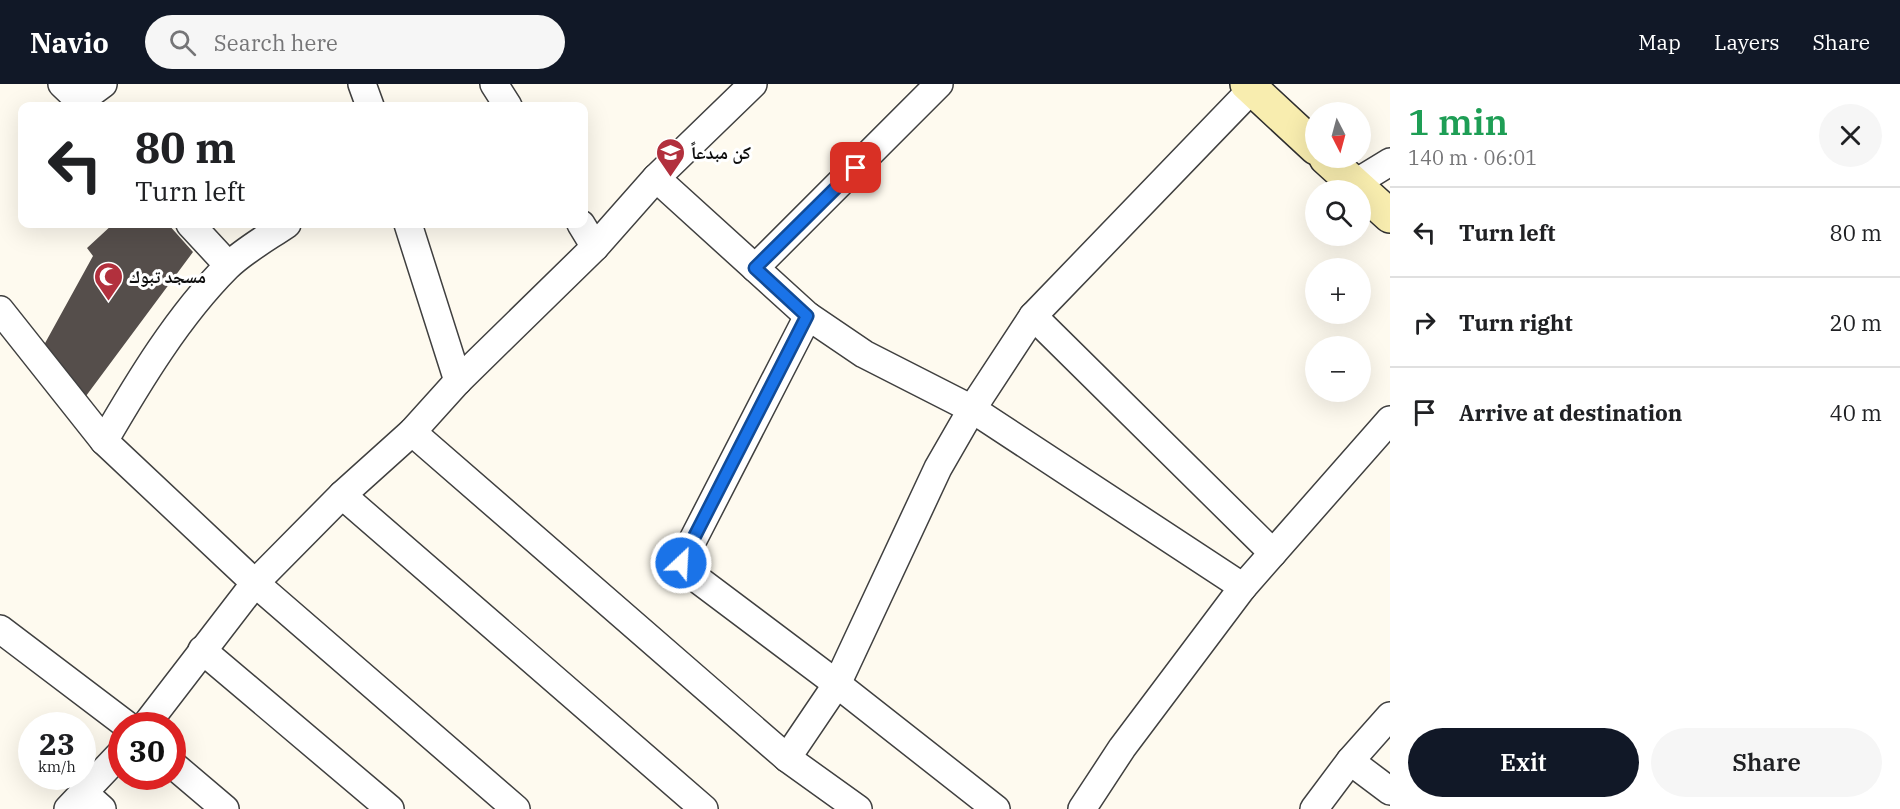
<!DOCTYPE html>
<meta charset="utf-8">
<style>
:root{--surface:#fff;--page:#f6f6f6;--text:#202124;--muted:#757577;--line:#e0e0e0;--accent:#111827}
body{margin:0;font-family:"IBM Plex Serif","Noto Naskh Arabic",serif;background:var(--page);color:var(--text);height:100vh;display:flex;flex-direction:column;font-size:22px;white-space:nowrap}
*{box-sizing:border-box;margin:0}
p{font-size:20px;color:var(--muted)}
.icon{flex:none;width:33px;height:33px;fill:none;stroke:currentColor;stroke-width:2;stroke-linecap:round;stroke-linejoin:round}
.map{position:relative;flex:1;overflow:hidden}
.side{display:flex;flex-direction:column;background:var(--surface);width:510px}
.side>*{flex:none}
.banner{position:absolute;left:18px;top:18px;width:570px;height:126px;border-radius:12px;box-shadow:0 6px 24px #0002;background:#fff;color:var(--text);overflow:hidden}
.needle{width:39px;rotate:174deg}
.controls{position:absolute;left:1305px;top:18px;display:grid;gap:12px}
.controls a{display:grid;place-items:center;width:66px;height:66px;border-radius:50%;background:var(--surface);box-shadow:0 6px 24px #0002;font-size:30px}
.speed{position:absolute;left:18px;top:628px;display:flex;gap:12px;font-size:30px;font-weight:700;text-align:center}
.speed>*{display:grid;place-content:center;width:78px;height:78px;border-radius:50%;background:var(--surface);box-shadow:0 6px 24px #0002;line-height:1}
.speed small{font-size:15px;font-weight:400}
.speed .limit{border:9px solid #d22;background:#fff;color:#111}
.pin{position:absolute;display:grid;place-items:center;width:51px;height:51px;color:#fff;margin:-26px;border-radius:12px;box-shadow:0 3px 9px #0006}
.me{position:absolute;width:66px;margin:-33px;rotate:25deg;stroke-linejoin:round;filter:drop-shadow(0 0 4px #0008)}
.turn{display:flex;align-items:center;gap:21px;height:126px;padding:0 18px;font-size:27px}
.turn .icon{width:78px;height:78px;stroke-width:2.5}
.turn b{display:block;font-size:42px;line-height:51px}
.round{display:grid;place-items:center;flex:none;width:63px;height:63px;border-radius:32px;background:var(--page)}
.head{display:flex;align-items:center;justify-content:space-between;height:102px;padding:0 18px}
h1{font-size:36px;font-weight:600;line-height:45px;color:#1e9e55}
.button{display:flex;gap:12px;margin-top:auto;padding:12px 18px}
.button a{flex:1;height:69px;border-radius:36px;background:var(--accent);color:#fff;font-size:24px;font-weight:600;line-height:69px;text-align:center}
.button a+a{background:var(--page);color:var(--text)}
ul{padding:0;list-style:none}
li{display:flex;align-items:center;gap:18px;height:90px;padding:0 18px;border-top:2px solid var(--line)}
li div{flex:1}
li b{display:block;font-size:22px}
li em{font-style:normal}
header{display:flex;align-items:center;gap:36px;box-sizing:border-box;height:84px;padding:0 30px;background:var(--accent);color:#fff}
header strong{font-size:28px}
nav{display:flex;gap:33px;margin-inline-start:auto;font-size:21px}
.search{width:420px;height:54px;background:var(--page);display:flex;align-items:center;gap:15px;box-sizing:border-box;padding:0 21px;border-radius:33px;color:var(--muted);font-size:22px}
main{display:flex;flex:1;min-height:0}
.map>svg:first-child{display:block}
.building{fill:#554e4b}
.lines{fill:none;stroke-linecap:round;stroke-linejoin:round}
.street-casing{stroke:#404040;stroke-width:30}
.secondary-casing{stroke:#2f2f2f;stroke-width:36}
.street{stroke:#fff;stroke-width:27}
.secondary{stroke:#f8edaf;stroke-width:33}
.route-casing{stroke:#114b97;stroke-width:15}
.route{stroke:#1a73e8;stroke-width:10}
.labels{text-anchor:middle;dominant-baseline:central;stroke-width:6;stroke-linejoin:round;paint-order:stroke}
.poi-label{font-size:18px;font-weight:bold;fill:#0d0d0d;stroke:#fff;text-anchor:start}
</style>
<header>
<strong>Navio</strong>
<div class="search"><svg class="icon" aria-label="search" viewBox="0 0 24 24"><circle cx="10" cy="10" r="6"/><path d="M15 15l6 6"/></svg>Search here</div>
<nav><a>Map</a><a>Layers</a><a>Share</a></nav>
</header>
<main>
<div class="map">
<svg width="1390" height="725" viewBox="0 0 1390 725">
<rect width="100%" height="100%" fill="#fefaef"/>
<polygon class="building" points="113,140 168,140 193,168 86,312 44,261 93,172 87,164"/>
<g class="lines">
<defs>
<g id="street">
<polyline points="62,0 85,22"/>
<polyline points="362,0 370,22"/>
<polyline points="494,0 508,22"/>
<polyline points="80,17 103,0"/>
<polyline points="656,94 808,232 864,270 972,325 1243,503"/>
<polyline points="1354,100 1390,78"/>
<polyline points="190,140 228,181"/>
<polyline points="408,140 458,297"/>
<polyline points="581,140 595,163"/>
<polyline points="755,184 939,0"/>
<polyline points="0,226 104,357 255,499 516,725"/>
<polyline points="808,232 681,479 684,485 837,600 996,725"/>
<polyline points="1033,232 1273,469"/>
<polyline points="412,348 787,674 858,725"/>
<path d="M104,357c35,-60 74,-125 123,-174 16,-16 41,-30 60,-43"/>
<polyline points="342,411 704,725"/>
<polyline points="0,545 128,642"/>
<polyline points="202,566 390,725"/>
<polyline points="145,642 255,499 342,411 412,348 458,297 595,163 656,94 753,0"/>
<polyline points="787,674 837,600 938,384 972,325 1033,232 1252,5"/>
<polyline points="1350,677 1390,707"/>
<polyline points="172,680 225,725"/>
<polyline points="83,708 102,725"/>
<polyline points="68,725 122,668"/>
<polyline points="1082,725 1122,664 1243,503 1390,336"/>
<polyline points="1314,725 1350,677 1390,632"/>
</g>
<g id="secondary">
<polyline points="1247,0 1316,64"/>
<polyline points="1326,74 1390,132"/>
</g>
</defs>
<use href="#street" class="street-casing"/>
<use href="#secondary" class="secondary-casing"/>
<use href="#street" class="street"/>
<use href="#secondary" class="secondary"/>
</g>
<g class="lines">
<defs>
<polyline id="route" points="681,479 807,232 755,184 856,84"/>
</defs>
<use href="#route" class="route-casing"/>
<use href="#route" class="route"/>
</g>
<defs>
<symbol id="school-pin" viewBox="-11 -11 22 30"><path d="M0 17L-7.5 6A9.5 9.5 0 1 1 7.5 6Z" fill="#b2303d" stroke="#fff"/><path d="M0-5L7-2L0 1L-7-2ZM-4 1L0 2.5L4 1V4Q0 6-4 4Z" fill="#fff"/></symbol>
<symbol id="mosque-pin" viewBox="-11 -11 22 30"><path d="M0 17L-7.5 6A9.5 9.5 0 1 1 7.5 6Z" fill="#b2303d" stroke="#fff"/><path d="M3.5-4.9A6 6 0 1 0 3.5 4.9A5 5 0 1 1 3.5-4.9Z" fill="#fff"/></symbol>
</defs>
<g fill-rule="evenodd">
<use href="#school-pin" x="654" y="52" width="33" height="45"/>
<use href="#mosque-pin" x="92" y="176" width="33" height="45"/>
</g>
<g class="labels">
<g class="poi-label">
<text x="691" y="68">كن مبدعاً</text>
<text x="129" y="192">مسجد تبوك</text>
</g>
</g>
</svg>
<div class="controls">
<a><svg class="needle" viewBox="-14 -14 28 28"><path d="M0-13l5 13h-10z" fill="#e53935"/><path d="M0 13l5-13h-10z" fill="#757577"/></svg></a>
<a><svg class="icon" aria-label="search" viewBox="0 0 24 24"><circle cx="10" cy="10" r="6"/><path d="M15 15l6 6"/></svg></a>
<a>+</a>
<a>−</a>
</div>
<div class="speed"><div>23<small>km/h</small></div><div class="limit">30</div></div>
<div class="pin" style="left:856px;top:84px;background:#d93025"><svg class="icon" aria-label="arrive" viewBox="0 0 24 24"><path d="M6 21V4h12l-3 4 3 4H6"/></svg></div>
<svg class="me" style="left:681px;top:479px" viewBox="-20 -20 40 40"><circle r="17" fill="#1a73e8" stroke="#fff" stroke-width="3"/><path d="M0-11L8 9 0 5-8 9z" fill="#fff"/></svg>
<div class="banner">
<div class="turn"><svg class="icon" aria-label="left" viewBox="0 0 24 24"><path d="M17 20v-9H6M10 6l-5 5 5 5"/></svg><div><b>80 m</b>Turn left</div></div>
</div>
</div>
<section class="side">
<div class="head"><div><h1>1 min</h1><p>140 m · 06:01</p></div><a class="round"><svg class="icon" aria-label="close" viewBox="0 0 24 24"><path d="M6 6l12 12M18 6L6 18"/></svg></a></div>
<ul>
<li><svg class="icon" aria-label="left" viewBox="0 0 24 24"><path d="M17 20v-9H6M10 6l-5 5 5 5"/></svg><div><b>Turn left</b></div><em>80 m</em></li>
<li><svg class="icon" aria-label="right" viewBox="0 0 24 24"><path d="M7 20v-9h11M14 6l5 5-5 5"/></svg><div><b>Turn right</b></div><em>20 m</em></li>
<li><svg class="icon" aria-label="arrive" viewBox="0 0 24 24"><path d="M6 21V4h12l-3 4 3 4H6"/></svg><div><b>Arrive at destination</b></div><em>40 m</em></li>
</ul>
<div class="button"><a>Exit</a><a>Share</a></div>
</section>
</main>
